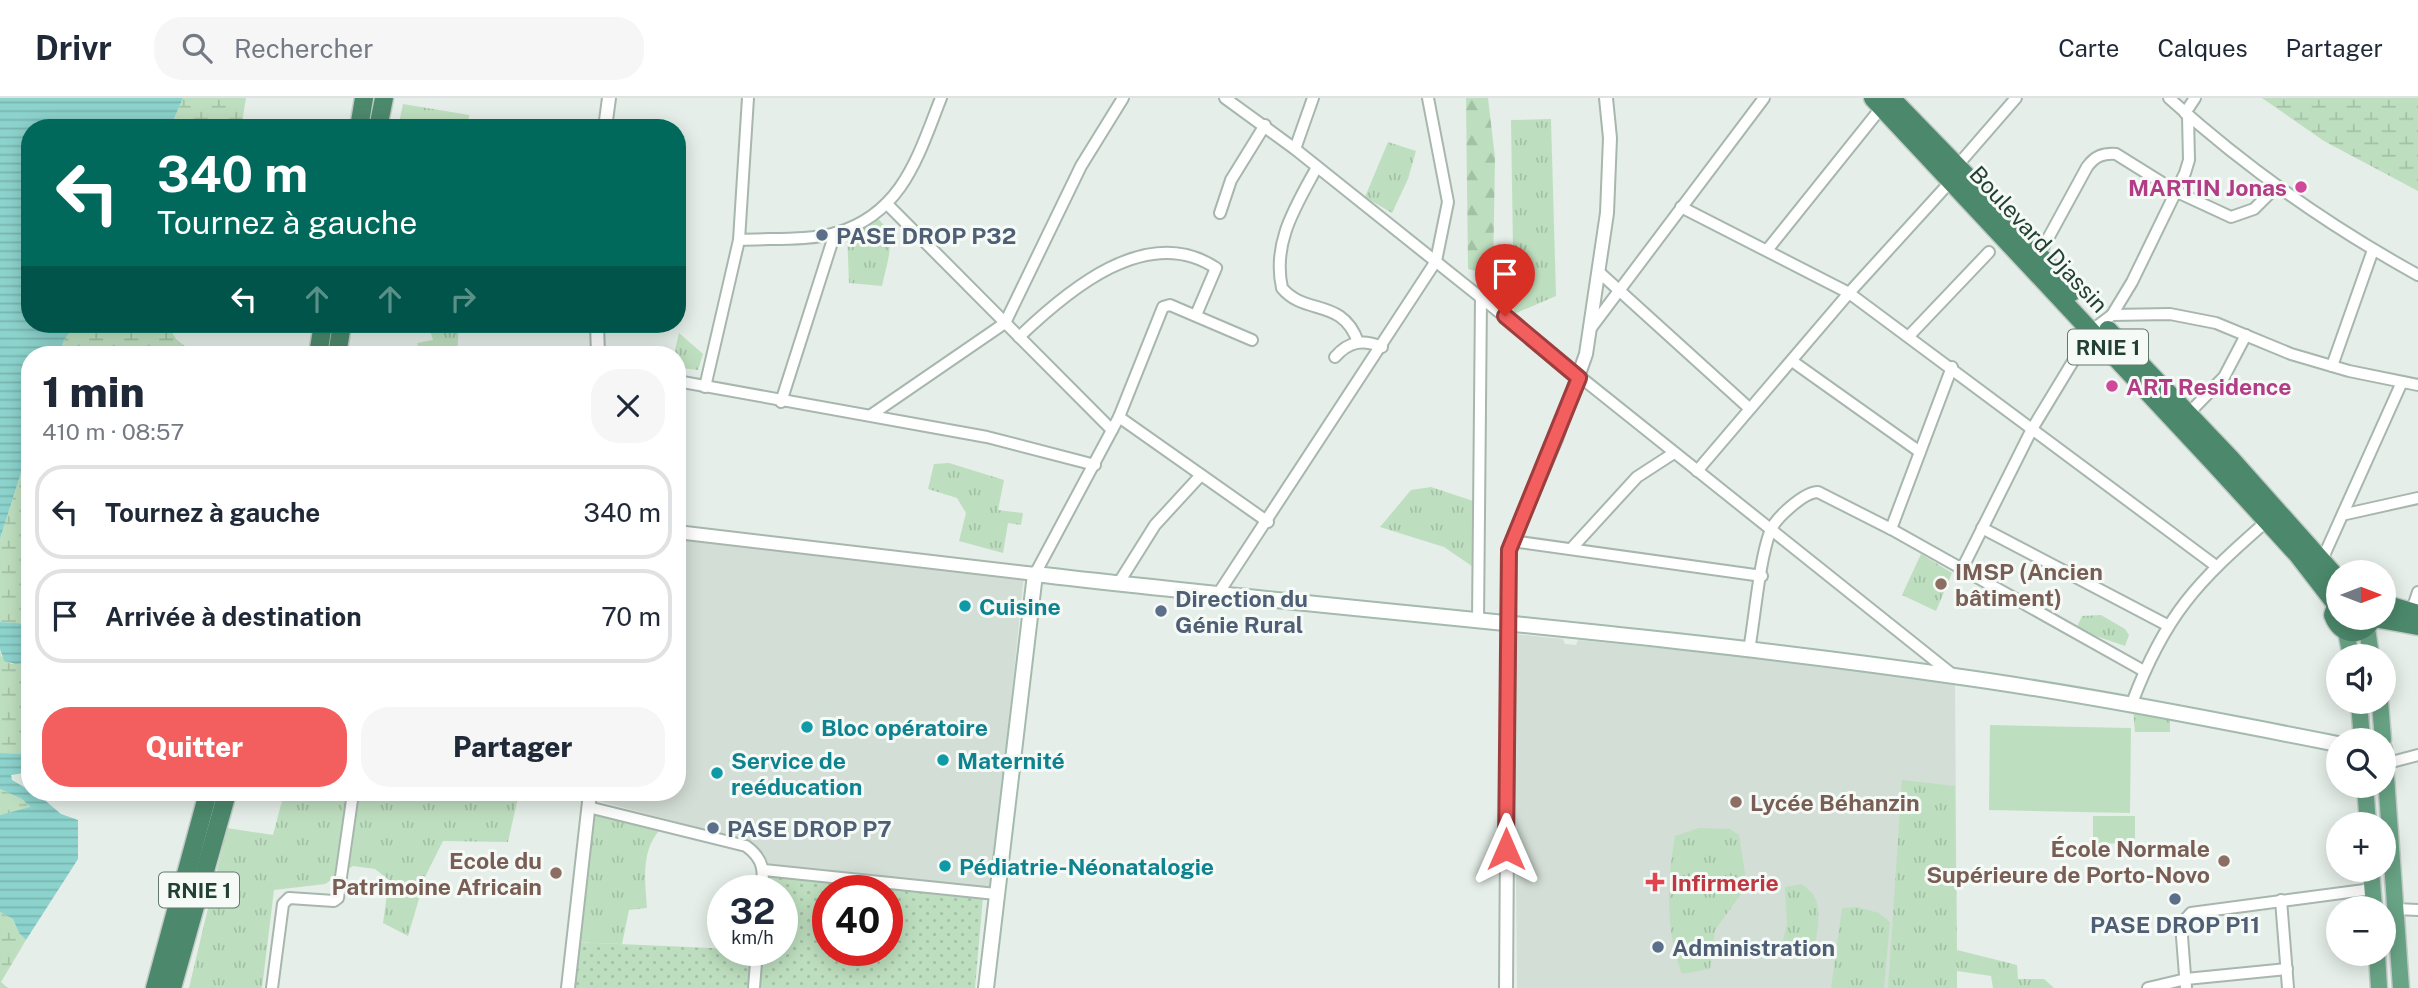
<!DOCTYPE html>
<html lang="fr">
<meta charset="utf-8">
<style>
:root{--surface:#fff;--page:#f6f6f7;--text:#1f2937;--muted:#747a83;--line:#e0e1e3;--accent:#f35e5e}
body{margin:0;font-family:"Public Sans",sans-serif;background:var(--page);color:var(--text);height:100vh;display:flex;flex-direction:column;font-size:26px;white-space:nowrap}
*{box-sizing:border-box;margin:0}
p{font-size:23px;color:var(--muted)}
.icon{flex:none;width:38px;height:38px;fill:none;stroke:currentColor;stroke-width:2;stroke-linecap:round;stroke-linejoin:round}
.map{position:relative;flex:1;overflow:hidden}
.details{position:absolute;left:21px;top:248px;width:665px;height:455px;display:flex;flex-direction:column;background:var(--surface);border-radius:28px;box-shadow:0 4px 18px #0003}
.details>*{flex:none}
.banner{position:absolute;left:21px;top:21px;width:665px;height:214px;border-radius:28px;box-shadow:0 4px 18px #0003;background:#00695c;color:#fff;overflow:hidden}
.needle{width:46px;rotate:90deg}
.controls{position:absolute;left:2326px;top:462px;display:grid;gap:14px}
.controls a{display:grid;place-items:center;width:70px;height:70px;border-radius:50%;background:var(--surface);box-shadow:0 4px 18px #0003;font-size:35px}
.speed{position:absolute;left:707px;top:777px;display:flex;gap:14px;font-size:35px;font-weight:700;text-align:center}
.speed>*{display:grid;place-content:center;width:91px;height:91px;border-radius:50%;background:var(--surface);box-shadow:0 4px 18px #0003;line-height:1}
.speed small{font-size:18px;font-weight:400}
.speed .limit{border:10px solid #d22;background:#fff;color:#111}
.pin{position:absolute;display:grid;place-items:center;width:60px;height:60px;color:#fff;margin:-72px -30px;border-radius:50% 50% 50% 0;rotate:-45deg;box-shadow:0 0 7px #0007}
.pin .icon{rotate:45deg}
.me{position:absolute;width:77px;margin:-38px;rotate:0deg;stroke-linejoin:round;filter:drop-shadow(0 0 5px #0008)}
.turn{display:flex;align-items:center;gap:24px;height:147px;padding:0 21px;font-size:32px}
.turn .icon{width:91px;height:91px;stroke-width:2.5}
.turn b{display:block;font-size:49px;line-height:60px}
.lanes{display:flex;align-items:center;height:66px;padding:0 21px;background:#0003;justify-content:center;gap:35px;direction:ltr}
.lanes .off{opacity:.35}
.round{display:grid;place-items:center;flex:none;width:74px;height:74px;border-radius:28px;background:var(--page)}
.overview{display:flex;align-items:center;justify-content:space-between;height:119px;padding:0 21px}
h1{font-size:42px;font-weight:800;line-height:52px}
.cta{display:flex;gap:14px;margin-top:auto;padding:14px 21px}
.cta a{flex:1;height:80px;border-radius:28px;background:var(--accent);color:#fff;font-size:28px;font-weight:800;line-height:80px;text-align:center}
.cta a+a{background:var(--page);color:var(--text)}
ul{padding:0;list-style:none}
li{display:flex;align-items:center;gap:21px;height:94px;margin:0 14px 10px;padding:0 7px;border:4px solid var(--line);border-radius:28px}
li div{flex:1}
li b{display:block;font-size:26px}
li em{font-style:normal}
header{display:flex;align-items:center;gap:42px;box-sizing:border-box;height:98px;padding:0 35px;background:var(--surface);border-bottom:2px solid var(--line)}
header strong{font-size:33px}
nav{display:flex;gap:38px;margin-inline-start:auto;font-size:24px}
.search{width:490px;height:63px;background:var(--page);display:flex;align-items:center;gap:18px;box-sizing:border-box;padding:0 24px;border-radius:28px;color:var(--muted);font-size:26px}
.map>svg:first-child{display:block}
.built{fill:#d3ded6}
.grass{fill:url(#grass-tufts)}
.forest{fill:url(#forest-firs)}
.wetland{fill:url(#wetland-marsh)}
.park{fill:url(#park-dots);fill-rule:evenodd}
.garden{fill:#bedfbf}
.water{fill:url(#water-rules)}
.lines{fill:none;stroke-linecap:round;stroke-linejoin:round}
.minor-casing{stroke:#a7b7ae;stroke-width:14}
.tertiary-casing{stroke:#a7b7ae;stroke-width:16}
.secondary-casing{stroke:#a3baad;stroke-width:18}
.primary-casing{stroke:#c1cac6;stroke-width:19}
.trunk-casing{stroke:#c1cac6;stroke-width:21}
.minor{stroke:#fff;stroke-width:10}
.tertiary{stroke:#fff;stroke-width:12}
.secondary{stroke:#fff;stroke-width:14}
.primary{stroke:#69a486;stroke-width:16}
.trunk{stroke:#4c896c;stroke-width:18}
.route-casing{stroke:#9e3d3d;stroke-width:18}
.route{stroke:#f35e5e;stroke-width:12}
.hotel-dot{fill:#d1479c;stroke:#f6faf7;stroke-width:2.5}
.service-dot{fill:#5c6f8a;stroke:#f6faf7;stroke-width:2.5}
.education-dot{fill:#8d6e63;stroke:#f6faf7;stroke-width:2.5}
.culture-dot{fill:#0f9aa8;stroke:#f6faf7;stroke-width:2.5}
.health-dot{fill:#e0444e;stroke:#f6faf7;stroke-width:2.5}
.labels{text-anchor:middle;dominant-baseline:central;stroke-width:6;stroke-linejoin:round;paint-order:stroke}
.shield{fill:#f6faf7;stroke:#62786d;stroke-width:2}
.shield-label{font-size:21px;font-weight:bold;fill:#234132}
.hotel-label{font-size:23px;font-weight:bold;fill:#b23c85;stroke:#f6faf7;text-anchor:end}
.service-label{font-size:23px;font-weight:bold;fill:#4e5e75;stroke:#f6faf7;text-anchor:start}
.street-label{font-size:23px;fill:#234132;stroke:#f6faf7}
.education-label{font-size:23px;font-weight:bold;fill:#785e54;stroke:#f6faf7;text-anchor:start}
.culture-label{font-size:23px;font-weight:bold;fill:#0d838f;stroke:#f6faf7;text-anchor:start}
.health-label{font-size:23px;font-weight:bold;fill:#be3a42;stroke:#f6faf7;text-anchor:start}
</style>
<header>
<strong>Drivr</strong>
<div class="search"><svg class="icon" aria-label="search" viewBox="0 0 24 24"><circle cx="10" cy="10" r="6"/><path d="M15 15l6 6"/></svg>Rechercher</div>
<nav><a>Carte</a><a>Calques</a><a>Partager</a></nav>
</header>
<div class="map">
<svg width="2418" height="890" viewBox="0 0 2418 890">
<defs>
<pattern id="grass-tufts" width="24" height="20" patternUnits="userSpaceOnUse" patternTransform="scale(1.75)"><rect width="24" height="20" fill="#bedfbf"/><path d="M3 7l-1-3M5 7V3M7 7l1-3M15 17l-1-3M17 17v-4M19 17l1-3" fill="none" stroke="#a3c1a5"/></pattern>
<pattern id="forest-firs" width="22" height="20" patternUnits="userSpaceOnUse" patternTransform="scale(1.75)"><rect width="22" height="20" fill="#bedfbf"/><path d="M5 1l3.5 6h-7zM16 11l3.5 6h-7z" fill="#a3c1a5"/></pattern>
<pattern id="wetland-marsh" width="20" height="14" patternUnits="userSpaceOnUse" patternTransform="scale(1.75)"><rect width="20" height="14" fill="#bedfbf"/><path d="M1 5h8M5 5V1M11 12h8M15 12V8" fill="none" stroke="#a3c1a5"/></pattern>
<pattern id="park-dots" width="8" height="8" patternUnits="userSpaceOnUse" patternTransform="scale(1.75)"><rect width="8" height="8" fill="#bedfbf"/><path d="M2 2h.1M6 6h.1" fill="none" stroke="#a3c1a5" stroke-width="1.8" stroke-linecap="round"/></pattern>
<pattern id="water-rules" width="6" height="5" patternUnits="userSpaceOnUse" patternTransform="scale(1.75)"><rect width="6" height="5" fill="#8dd3cd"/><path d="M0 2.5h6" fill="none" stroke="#79b6b0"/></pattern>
</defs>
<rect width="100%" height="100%" fill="#e5eee8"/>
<g class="built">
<polygon points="677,439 1024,478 991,792 770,767 751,744 599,703 600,695 677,695"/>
<polygon points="1514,536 1563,541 1565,546 1576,547 1578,542 1731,557 1955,585 1957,890 1517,890"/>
</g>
<g class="grass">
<polygon points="403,6 469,17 468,30 398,30"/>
<polygon points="1551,21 1556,198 1514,216 1511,22"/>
<polygon points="1388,44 1416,53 1408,81 1392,115 1365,99"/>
<path d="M877,120c22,18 10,43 5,68l-33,-3 -2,-50z"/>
<polygon points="428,226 459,226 457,257 420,253 417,245 433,242"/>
<polygon points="679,235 703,256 698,272 681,270 675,252"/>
<polygon points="949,365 1004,382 998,412 1023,415 1021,427 1008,425 1003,455 959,443 966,415 957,400 928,391 934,366"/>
<polygon points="1431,389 1479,405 1479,473 1444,449 1380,429 1411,392"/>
<polygon points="1921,456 1952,475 1936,513 1902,497"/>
<polygon points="2101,517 2125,531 2129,537 2125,548 2076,531 2082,518"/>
<polygon points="2133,610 2170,616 2170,634 2135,634"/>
<polygon points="1902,682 1955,688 1957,852 2017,867 2018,881 2044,881 2054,890 1993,890 1991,878 1957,873 1957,890 1888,890"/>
<polygon points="284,695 345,701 346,695 519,695 508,744 443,743 426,777 408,838 383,825 389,782 375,771 353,768 325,786 274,792 262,890 189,890 227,730 273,737"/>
<path d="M588,709l76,19c-24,21 -19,53 -17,82l-18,2 -7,34 -49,-2z"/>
<path d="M1699,730l31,1 9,6 8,51 -32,44 -5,39 -28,5c-17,-45 -15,-92 -7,-138z"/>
<path d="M1802,786c3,3 10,8 12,12 9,15 3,52 -7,64l-17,-10 -7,-10 4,-16 -2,-37z"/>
<polygon points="1857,809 1879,815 1890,824 1884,890 1831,890 1842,810"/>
</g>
<polygon class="forest" points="1466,0 1488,0 1495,60 1493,177 1468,171"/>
<g class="wetland">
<polygon points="183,0 246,0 241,30 170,30"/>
<polygon points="2262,0 2418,0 2418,93 2324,43"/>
<polygon points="76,226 167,226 176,241 196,257 59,257 64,242"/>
<polygon points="30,346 30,462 26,487 30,492 30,526 0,524 0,441"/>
<polygon points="0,551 1,558 11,566 30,563 30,656 0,655"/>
<polygon points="0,691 22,701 30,710 0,717"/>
<polygon points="0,814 13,821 19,835 26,842 1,884 8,890 0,890"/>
</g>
<g class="park">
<path d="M768,778l215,21 -8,91h-216l3,-38h20v-59h-15zM828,793h59v59h-59z"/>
<polygon points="573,844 757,852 754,890 568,890"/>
</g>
<g class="garden">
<polygon points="1990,627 2131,630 2130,715 1989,712"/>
<polygon points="2093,718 2135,718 2135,746 2093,745"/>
</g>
<g class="water">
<polygon points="0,0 183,0 170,30 30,30 30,226 76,226 64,242 59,257 30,257 30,346 0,441"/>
<polygon points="0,524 30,526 29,564 16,566 4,563 0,551"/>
<polygon points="0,655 30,656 30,674 11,677 12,682 41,699 61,716 78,722 78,761 26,842 19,835 13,821 0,814 0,717 30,709 22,701 0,691"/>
</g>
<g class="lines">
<defs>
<g id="minor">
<polyline points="1225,0 1295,51 1953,577"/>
<path d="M2169,0c75,68 160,128 249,177"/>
<polyline points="2185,15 2195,0"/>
<polyline points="1295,51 1313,0"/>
<polyline points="1957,68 2016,0"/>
<path d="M1317,69c-21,39 -45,75 -35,121 23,28 60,9 76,54"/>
<polyline points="888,107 1112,332"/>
<polyline points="1681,109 1849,195 2216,468"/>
<polyline points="1220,115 1231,82 1265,27"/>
<path d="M739,142c31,-2 68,1 97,-7 67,-20 82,-77 105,-135"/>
<polyline points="1768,151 1881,10"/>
<path d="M2039,157l48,-88c8,-11 16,-14 29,-13l61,38 54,25 23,-8 23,-23"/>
<polyline points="1600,175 1749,310"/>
<polyline points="2112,217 2132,184 2185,75 2189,62 2188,18"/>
<polyline points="1591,230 1764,0"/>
<polyline points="1909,238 1989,154"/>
<path d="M1019,239c48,-46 128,-115 197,-69l-20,47"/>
<path d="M1335,259c14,-16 28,-18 47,-10"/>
<polyline points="1792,263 1920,354"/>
<polyline points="2332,268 2373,152"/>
<polyline points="677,283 987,339 1095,367"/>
<polyline points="705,289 739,142 748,0"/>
<polyline points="781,304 835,135"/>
<polyline points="2188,316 2224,279 2246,237"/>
<polyline points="871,317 1005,225 1081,68 1123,0"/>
<polyline points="1119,319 1268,424"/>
<polyline points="1697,373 1849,195 1951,83"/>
<polyline points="2346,416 2418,400"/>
<polyline points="1982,430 2167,527"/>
<polyline points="1891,431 1952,269"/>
<polyline points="1512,443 1762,478"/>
<polyline points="1571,451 1637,379 1674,355"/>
<polyline points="2322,462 2402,284"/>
<polyline points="1962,471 2032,331 2092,232 2112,217 2170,216 2216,225 2291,256 2349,273 2418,287"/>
<polyline points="1035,476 1119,319 1163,209 1170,207 1252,242"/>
<polyline points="1118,486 1155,427 1201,377"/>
<polyline points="1218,496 1436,163 1448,104 1428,0"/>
<polyline points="2411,515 2418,494"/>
<polyline points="1478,524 1481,199"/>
<path d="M1749,552c6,-33 10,-88 21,-118 4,-13 34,-40 48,-40l73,37 253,142"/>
<path d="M2132,605c33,-88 65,-121 135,-182"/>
<polyline points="2384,666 2418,657"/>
<path d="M588,709l158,39c18,13 18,25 16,45"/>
<polyline points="764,772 996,796"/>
<polyline points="2281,802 2288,890"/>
<polyline points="2396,811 2418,812"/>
<polyline points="272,890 283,806 289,800 334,803 338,800 353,695"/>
<polyline points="754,890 757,852"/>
<polyline points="2148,890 2186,881 2287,871"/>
<polyline points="2186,890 2181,826 2191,815 2372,791"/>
</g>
<g id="tertiary">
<polyline points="605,30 609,0"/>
<polyline points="597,226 598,257"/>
<polyline points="677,434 1035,476"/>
<polyline points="568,890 590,695"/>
<polyline points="1506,890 1509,452 1556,341 1586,256 1607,115 1610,40 1606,0"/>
</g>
<path id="secondary" d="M986,890l49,-414c306,36 614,58 919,102 129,18 256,43 384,68"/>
<g id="primary">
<polyline points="2367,531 2371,558"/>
<polyline points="2346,534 2351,558"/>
<polyline points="2359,604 2362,642"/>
<polyline points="2380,604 2383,642"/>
<polyline points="2384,651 2401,890"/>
<polyline points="2365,688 2368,726"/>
<polyline points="2371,772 2374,810"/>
<polyline points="2377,856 2379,890"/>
</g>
<g id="trunk">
<polyline points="1873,0 2214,365 2298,457 2335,505"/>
<polyline points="1891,0 1992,104 2072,194"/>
<polyline points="359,30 364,0"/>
<polyline points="378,30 384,0"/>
<polyline points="2108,232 2231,361 2338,481"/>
<polyline points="318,257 323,226"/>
<polyline points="337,257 342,226"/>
<path d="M2338,502l-5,15c8,22 29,23 40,3"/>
<polyline points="2384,506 2418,516"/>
<polyline points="2374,520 2418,528"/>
<polyline points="155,890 208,695"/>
<polyline points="172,890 227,695"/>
</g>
</defs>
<use href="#minor" class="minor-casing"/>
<use href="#tertiary" class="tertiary-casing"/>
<use href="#secondary" class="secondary-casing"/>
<use href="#primary" class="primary-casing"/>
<use href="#trunk" class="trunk-casing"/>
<use href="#minor" class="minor"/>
<use href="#tertiary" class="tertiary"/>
<use href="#secondary" class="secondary"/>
<use href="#primary" class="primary"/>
<use href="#trunk" class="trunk"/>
</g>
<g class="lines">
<defs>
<polyline id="route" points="1505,218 1579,280 1509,452 1506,751"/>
</defs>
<use href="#route" class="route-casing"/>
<use href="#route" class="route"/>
</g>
<g class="hotel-dot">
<circle cx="2301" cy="89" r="7"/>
<circle cx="2112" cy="288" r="7"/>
</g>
<g class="service-dot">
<circle cx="822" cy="137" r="7"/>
<circle cx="1161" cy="513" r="7"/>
<circle cx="713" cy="730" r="7"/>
<circle cx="2175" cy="801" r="7"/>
<circle cx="1658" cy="849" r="7"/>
</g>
<g class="education-dot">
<circle cx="1941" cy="486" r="7"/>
<circle cx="1736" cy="704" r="7"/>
<circle cx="2224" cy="763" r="7"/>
<circle cx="556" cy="775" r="7"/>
</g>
<g class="culture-dot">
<circle cx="965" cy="508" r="7"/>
<circle cx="807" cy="629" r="7"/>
<circle cx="943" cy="662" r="7"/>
<circle cx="717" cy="675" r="7"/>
<circle cx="945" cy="768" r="7"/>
</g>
<path class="health-dot" d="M1651.5 773.5h7v7h7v7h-7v7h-7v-7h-7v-7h7z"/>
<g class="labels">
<g class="shield">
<rect x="2068" y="231.5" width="80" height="35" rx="5"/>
<rect x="159" y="774.5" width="80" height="35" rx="5"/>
</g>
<g class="shield-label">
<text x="2108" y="249">RNIE 1</text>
<text x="199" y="792">RNIE 1</text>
</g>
<g class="hotel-label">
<text x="2287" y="89">MARTIN Jonas</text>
<text x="2126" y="288" text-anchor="start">ART Residence</text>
</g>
<g class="service-label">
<text x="836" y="137">PASE DROP P32</text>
<text x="1175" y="500">Direction du<tspan x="1175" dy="26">Génie Rural</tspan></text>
<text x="727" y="730">PASE DROP P7</text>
<text x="2175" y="826" text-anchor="middle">PASE DROP P11</text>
<text x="1672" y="849">Administration</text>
</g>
<g class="street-label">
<text transform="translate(2039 141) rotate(47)">Boulevard Djassin</text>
</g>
<g class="education-label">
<text x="1955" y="473">IMSP (Ancien<tspan x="1955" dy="26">bâtiment)</tspan></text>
<text x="1750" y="704">Lycée Béhanzin</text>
<text x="2210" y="750" text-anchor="end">École Normale<tspan x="2210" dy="26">Supérieure de Porto-Novo</tspan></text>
<text x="542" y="762" text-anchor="end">Ecole du<tspan x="542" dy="26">Patrimoine Africain</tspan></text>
</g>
<g class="culture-label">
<text x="979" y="508">Cuisine</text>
<text x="821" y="629">Bloc opératoire</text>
<text x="731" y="662">Service de<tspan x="731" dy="26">reéducation</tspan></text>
<text x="957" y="662">Maternité</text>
<text x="959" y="768">Pédiatrie-Néonatalogie</text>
</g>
<g class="health-label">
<text x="1671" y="784">Infirmerie</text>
</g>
</g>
</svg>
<div class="controls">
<a><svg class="needle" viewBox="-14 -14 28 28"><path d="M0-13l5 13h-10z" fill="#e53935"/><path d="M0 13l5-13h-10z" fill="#747a83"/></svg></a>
<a><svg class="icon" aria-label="sound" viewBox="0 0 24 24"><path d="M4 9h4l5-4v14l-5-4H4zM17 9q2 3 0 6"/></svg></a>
<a><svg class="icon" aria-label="search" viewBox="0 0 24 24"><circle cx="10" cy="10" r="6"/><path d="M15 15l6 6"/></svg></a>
<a>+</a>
<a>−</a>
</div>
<div class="speed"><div>32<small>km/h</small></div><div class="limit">40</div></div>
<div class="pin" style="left:1505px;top:218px;background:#d93025"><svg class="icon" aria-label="arrive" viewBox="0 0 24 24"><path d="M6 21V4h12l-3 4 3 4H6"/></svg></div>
<svg class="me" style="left:1506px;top:751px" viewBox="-20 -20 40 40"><path d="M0-17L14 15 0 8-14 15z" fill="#f35e5e" stroke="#fff" stroke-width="4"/></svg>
<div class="banner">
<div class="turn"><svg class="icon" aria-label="left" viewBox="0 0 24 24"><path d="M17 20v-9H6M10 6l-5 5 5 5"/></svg><div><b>340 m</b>Tournez à gauche</div></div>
<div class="lanes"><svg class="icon" aria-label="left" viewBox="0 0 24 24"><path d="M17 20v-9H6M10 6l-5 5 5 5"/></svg><svg class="icon off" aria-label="ahead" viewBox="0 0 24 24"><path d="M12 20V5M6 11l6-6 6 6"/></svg><svg class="icon off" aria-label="ahead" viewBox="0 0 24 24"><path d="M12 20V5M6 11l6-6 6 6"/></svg><svg class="icon off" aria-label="right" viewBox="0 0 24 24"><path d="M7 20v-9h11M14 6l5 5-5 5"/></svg></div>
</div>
<section class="details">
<div class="overview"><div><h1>1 min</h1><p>410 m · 08:57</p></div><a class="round"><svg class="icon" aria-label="close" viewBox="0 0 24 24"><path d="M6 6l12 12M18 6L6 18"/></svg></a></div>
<ul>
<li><svg class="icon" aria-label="left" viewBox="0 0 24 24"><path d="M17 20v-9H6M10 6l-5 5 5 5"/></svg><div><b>Tournez à gauche</b></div><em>340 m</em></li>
<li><svg class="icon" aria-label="arrive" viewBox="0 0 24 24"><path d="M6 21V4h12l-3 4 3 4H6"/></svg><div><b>Arrivée à destination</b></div><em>70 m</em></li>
</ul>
<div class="cta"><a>Quitter</a><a>Partager</a></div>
</section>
</div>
